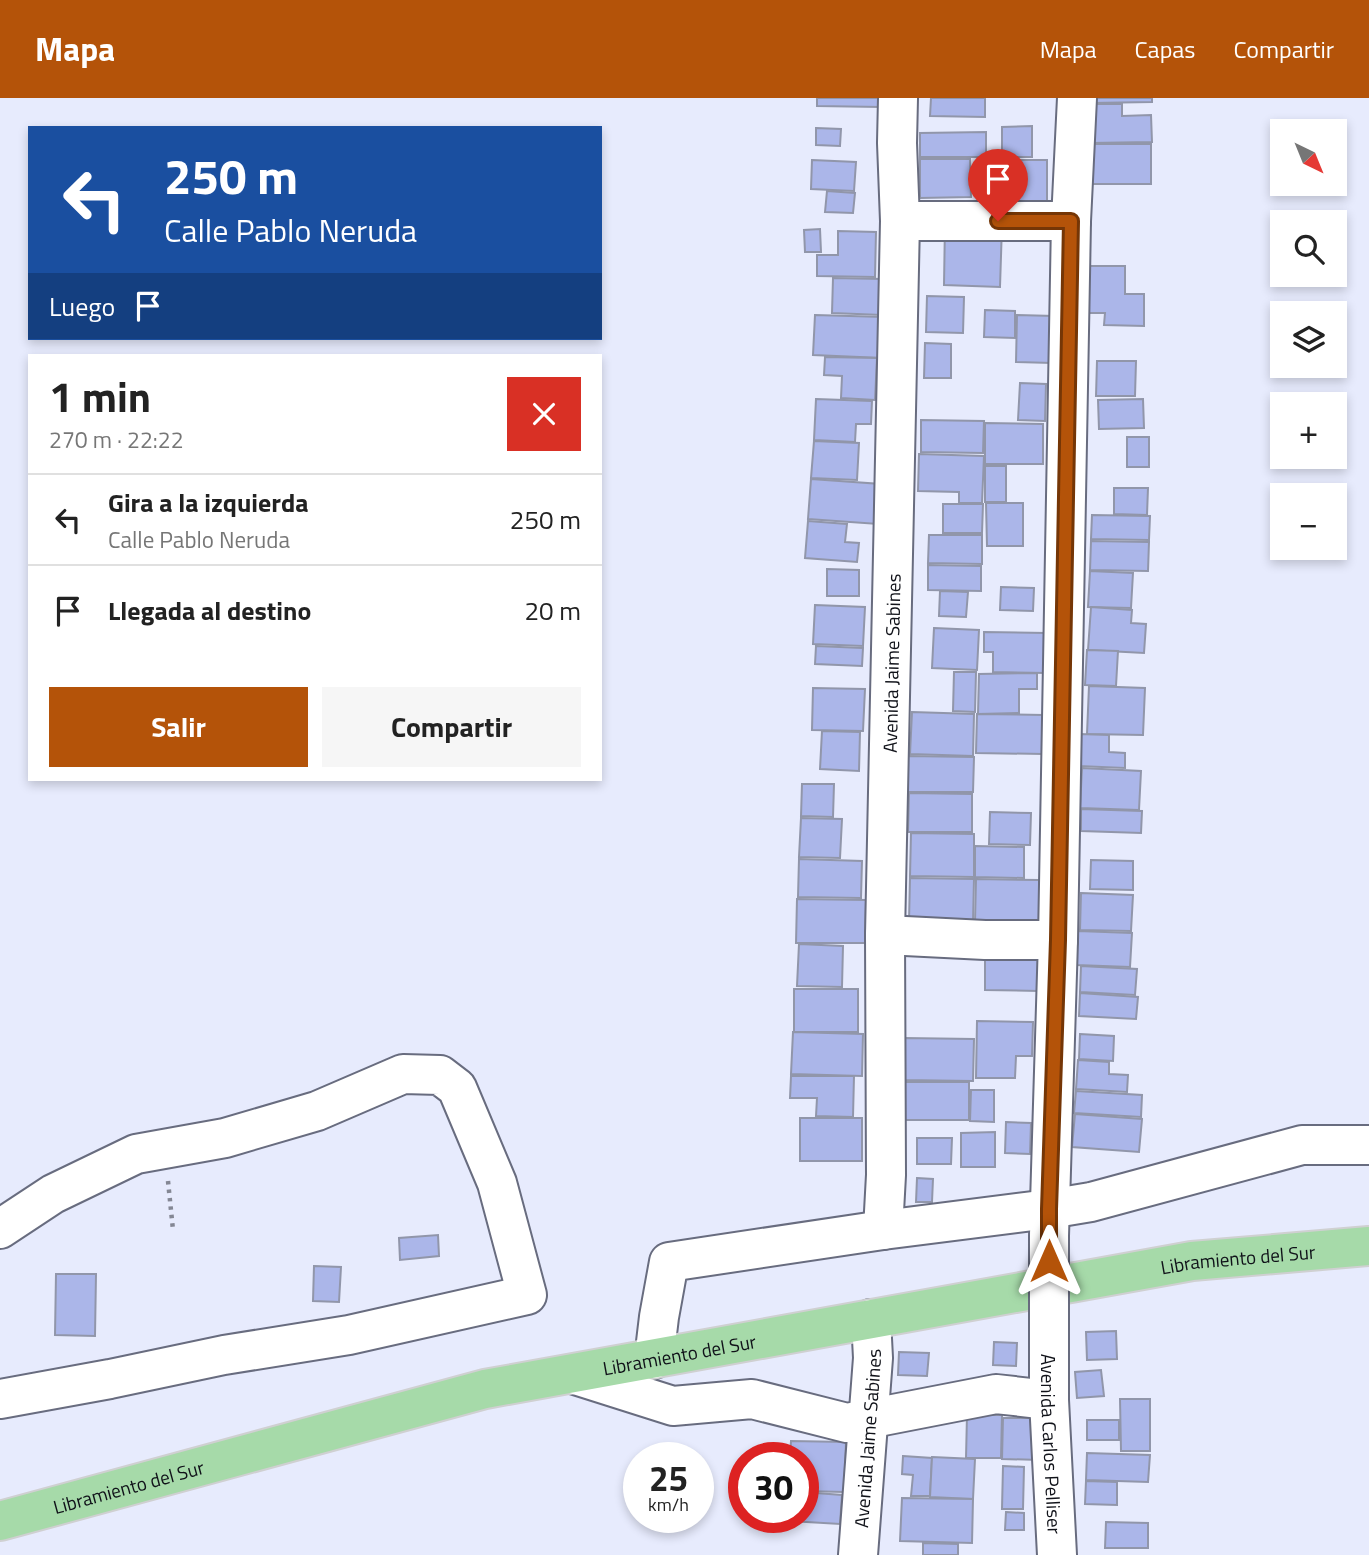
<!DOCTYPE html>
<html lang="es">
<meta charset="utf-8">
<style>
:root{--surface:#fff;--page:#f6f6f6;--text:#222;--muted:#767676;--line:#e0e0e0;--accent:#b45309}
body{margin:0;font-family:"Titillium Web",sans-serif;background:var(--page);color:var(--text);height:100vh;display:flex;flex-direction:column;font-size:26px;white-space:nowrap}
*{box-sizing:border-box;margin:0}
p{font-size:23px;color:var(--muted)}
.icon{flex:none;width:38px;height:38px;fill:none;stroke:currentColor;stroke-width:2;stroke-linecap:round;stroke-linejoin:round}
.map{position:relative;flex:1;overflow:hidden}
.sheet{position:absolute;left:28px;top:256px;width:574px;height:427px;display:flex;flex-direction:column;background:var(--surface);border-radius:0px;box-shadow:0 4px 10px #0003}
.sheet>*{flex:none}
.hud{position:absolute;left:28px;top:28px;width:574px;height:214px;border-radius:0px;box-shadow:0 4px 10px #0003;background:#1a4fa0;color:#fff;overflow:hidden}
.needle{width:46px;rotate:137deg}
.controls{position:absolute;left:1270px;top:21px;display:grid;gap:14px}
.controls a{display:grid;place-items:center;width:77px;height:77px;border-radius:0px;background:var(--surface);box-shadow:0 4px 10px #0003;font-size:35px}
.speed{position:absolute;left:623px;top:1344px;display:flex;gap:14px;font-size:35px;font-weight:700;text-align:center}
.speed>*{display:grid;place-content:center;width:91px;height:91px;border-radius:50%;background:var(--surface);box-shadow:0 4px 10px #0003;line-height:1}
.speed small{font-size:18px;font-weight:400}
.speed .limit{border:10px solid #d22;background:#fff;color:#111}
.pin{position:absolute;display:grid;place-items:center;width:60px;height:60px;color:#fff;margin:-72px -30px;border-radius:50% 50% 50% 0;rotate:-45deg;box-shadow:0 0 7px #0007}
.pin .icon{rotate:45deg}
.me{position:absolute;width:77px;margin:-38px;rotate:0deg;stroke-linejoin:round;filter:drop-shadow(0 0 5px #0008)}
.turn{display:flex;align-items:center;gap:24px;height:147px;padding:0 21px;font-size:32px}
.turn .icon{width:91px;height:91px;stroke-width:2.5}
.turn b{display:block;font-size:49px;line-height:60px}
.then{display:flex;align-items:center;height:66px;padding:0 21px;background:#0003;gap:14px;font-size:26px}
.round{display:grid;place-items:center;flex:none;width:74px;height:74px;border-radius:0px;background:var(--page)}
.headline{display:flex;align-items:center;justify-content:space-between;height:119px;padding:0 21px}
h1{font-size:42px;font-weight:700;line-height:52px}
.primary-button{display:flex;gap:14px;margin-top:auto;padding:14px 21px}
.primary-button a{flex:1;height:80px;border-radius:0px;background:var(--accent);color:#fff;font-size:28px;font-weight:700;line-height:80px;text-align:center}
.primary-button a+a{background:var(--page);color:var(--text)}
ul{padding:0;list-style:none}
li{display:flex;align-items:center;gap:21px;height:91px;padding:0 21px;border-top:2px solid var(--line)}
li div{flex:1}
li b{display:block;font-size:26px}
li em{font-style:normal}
header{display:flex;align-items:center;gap:42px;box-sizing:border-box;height:98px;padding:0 35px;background:var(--accent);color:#fff}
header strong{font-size:33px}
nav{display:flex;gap:38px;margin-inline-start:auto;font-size:24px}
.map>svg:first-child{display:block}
.building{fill:#abb6e9;stroke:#9196aa;stroke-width:2}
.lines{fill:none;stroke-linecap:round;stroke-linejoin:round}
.minor-casing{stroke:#686c7f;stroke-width:42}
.major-casing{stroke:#cfd0d1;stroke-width:42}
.path{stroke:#848794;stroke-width:4.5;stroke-dasharray:3.5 5;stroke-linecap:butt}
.minor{stroke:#fff;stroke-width:38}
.major{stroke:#a6daa9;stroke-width:38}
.minor-bridge-casing{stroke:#686c7f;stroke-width:42;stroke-linecap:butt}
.minor-bridge{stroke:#fff;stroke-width:38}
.route-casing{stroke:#753606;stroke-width:18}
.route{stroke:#b45309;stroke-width:12}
.labels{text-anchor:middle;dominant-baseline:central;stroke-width:7;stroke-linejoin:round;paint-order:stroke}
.street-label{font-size:19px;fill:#101219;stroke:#e7ebfd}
</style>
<header>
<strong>Mapa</strong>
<nav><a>Mapa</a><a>Capas</a><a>Compartir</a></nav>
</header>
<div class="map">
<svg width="1369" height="1457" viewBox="0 0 1369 1457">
<rect width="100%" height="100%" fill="#e7ebfd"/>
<g class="building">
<polygon points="817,0 880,0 880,9 817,8"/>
<polygon points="931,0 985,0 985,19 930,18"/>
<polygon points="1091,0 1152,0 1152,4 1091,5"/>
<polygon points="1090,6 1122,6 1122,18 1151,17 1152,44 1090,45"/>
<polygon points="1032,28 1032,59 1002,59 1002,29"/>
<polygon points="816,30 841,31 840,48 816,47"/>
<polygon points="986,34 986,59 920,59 920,35"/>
<rect x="1092" y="46" width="59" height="40"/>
<polygon points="920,61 970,61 971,99 920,100"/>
<polygon points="812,62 856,64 854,93 811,91"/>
<rect x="1016" y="62" width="31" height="43"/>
<polygon points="827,93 855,95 853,115 825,114"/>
<polygon points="945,125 1002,127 1000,189 944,187"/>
<polygon points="820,131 821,154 805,154 804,132"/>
<polygon points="838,133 876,134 875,179 817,178 817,157 838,157"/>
<polygon points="1088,168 1125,168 1125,196 1144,196 1144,228 1104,227 1105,215 1088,215"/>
<polygon points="833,180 883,181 882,217 832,215"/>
<polygon points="927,198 964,199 963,235 926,234"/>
<polygon points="985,212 1015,213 1015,240 984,239"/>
<polygon points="815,217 884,219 883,260 813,257"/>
<polygon points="1017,217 1054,218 1052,265 1016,264"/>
<polygon points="925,245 951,246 951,280 924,280"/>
<polygon points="825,259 877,260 875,302 841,300 842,278 824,277"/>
<polygon points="1097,263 1136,263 1135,298 1096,298"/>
<polygon points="1020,285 1046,286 1045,323 1018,322"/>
<polygon points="816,301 872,303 871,326 856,326 855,344 814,342"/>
<polygon points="1143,301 1144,330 1099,331 1098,302"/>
<polygon points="921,322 984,323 983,355 921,354"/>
<polygon points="985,325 1043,326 1043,366 985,366"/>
<rect x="1127" y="339" width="22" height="30"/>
<polygon points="814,343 859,345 857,382 811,380"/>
<polygon points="919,356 984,358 982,405 959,405 959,394 918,393"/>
<rect x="985" y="368" width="21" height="36"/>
<polygon points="811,381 881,386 878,426 808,421"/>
<polygon points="1114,390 1148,390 1147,417 1114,416"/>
<polygon points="986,405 1023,405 1023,448 987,448"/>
<polygon points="943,406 983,406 982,435 943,435"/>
<polygon points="1092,417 1150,418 1149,442 1091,441"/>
<polygon points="808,423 847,426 845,444 859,445 857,464 805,460"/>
<polygon points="929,437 982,437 982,466 928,465"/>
<polygon points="1091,443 1149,444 1148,473 1090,472"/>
<polygon points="928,467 981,468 981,493 928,492"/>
<polygon points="827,471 859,472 859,498 827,498"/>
<polygon points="1090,473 1133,475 1131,510 1088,509"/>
<polygon points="1001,489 1034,490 1033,513 1000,512"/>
<polygon points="940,493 968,494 966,519 939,518"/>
<polygon points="815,507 865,509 863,548 813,546"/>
<polygon points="1091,509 1132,512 1131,525 1146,526 1144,555 1088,552"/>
<polygon points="934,530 979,532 977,572 932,570"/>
<polygon points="984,534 1046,535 1046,575 993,574 993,554 984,554"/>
<polygon points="816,548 863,550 862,568 815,566"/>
<polygon points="1087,552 1118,553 1116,588 1085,587"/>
<polygon points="954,574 976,574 975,614 953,613"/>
<polygon points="1037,575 1037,591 1019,591 1019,615 978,616 979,576"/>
<polygon points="1089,588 1145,590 1143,637 1087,636"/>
<polygon points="813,590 865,591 863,633 812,632"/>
<polygon points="912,614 974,616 973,658 910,656"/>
<polygon points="977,616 1043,617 1043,656 976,655"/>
<polygon points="822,633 860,634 859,673 820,671"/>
<polygon points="1079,636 1109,637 1109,654 1125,655 1125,670 1078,668"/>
<polygon points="908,658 974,659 973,694 908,694"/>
<polygon points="1082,670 1141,673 1139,712 1080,710"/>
<polygon points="802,686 834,686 833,719 801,718"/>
<polygon points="909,695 972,696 972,734 908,734"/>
<polygon points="1081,711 1142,713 1141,735 1081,733"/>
<polygon points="990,714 1031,715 1030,747 989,746"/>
<polygon points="801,720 842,721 840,760 799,759"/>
<polygon points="911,735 974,736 974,779 910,778"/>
<polygon points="975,748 1024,749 1024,780 975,779"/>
<polygon points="799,761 862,763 861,800 798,799"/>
<polygon points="1091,762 1133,763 1133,792 1090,791"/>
<polygon points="910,780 974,781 973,824 909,823"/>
<polygon points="976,781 1039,782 1039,824 975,824"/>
<polygon points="1081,795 1133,797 1131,833 1080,832"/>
<polygon points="797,801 866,802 865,845 796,845"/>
<polygon points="1078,833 1132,835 1130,869 1076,867"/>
<polygon points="799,846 843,848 842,889 797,888"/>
<polygon points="985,859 1039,859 1038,893 985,892"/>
<polygon points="1081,868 1137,871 1135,897 1080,894"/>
<rect x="794" y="891" width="64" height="43"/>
<polygon points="1080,895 1138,899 1136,921 1079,918"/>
<polygon points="977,923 1033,924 1032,958 1016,958 1015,980 976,980"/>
<polygon points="793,934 863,936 862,978 791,976"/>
<polygon points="1080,936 1114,938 1113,963 1079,961"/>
<polygon points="904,940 974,941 973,983 903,982"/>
<polygon points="1078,962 1109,964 1109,976 1128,977 1127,994 1076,991"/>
<polygon points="791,978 854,978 853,1019 816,1018 817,1000 790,1000"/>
<rect x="901" y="984" width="68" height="38"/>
<polygon points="971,992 994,992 994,1024 970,1023"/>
<polygon points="1076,993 1142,997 1141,1019 1074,1015"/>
<polygon points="1075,1016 1142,1021 1139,1054 1072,1049"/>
<rect x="800" y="1020" width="62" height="43"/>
<polygon points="1006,1024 1031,1025 1030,1056 1005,1055"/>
<polygon points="995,1034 995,1069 961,1069 961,1035"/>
<polygon points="917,1040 952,1040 951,1066 917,1066"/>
<polygon points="917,1080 933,1081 932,1104 916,1104"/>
<polygon points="438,1137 439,1158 400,1162 399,1140"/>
<polygon points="314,1168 341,1169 339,1204 313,1203"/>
<polygon points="56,1176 96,1176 95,1238 55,1237"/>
<polygon points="1116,1233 1117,1261 1087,1262 1086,1234"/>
<polygon points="994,1244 1017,1245 1016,1268 993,1267"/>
<polygon points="899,1254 929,1255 927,1278 898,1277"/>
<polygon points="1101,1272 1104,1298 1077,1300 1075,1274"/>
<polygon points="1120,1301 1150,1301 1150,1353 1121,1353"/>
<polygon points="967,1317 1002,1317 1001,1360 966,1360"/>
<polygon points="1003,1320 1041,1320 1040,1362 1002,1361"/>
<rect x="1087" y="1322" width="32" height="20"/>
<polygon points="791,1343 846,1344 844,1394 803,1393 803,1360 790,1360"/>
<polygon points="1087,1355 1150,1357 1148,1384 1086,1382"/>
<polygon points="903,1358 932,1360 930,1398 911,1398 913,1377 902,1376"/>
<polygon points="932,1359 975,1361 973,1401 930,1399"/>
<polygon points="1003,1368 1024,1369 1023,1411 1002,1411"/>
<polygon points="1086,1383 1117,1384 1117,1407 1085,1406"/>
<polygon points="803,1394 842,1397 840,1426 790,1423 790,1419 803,1419"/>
<polygon points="902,1400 973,1401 972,1445 900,1443"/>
<polygon points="1006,1414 1024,1415 1024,1432 1005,1432"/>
<polygon points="1106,1424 1148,1425 1148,1450 1105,1450"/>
<polygon points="923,1445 958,1446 958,1457 923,1457"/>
</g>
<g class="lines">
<defs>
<g id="minor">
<polyline points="900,123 1071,123"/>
<polyline points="885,837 985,842 1058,842"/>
<polyline points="0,1131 53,1096 136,1056 225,1040 317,1013 403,976 440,977 457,990 497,1085 527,1197 349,1237 224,1257 110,1281 0,1301"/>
<path id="s1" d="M883,1132l3,-55 -1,-240 15,-714 -3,-78 1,-45"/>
<polyline points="1049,1138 1058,842 1071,123 1077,0"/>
<path id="s2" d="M1049,1236v66l8,155"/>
<polyline points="654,1261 659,1219 669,1164 883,1132 1049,1111 1091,1104 1302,1047 1369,1047"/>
<polyline points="572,1276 673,1308 752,1301 847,1325 996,1296 1049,1302"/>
<path id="s3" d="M858,1457l15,-197 -2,-39"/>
</g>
<g id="major">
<path id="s4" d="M0,1423l485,-132 707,-128 177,-15"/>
</g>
</defs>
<use href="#minor" class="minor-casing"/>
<use href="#major" class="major-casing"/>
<polyline class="path" points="168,1083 173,1132"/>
<use href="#minor" class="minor"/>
<use href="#major" class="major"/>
<defs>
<polyline id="minor-bridge" points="1049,1236 1049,1138"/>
</defs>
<use href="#minor-bridge" class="minor-bridge-casing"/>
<use href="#minor-bridge" class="minor-bridge"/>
</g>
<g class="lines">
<defs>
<polyline id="route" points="998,123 1071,123 1058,842 1049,1111 1049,1163"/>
</defs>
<use href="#route" class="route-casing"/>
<use href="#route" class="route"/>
</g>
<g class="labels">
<g class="street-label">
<text stroke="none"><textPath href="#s1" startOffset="567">Avenida Jaime Sabines</textPath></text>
<text stroke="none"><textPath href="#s4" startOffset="1267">Libramiento del Sur</textPath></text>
<text stroke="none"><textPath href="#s4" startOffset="700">Libramiento del Sur</textPath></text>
<text stroke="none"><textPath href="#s3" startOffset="117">Avenida Jaime Sabines</textPath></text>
<text stroke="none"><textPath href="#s2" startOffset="110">Avenida Carlos Pelliser</textPath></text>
<text stroke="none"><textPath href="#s4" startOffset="133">Libramiento del Sur</textPath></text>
</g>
</g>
</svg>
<div class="controls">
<a><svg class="needle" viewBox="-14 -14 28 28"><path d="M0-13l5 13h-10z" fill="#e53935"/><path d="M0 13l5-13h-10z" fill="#767676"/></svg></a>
<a><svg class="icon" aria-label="search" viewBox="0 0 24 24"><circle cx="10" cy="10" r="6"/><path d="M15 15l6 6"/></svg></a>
<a><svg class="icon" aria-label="layers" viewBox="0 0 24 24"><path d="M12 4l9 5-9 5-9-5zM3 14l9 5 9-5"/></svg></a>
<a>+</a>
<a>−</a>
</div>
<div class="speed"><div>25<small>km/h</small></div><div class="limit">30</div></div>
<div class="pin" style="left:998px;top:123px;background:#d93025"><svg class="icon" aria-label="arrive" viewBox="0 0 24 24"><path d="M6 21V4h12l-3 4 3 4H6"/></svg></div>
<svg class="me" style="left:1049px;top:1163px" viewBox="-20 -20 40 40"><path d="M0-17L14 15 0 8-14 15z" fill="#b45309" stroke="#fff" stroke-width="4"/></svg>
<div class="hud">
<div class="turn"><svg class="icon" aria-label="left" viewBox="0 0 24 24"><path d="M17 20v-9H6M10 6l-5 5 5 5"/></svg><div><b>250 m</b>Calle Pablo Neruda</div></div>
<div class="then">Luego<svg class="icon" aria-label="arrive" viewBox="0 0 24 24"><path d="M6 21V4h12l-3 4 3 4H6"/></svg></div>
</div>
<section class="sheet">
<div class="headline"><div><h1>1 min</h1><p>270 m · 22:22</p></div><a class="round" style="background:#d93025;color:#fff"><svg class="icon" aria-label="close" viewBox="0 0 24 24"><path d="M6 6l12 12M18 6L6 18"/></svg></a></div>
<ul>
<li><svg class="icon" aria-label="left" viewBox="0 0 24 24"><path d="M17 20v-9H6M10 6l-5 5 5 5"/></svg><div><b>Gira a la izquierda</b><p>Calle Pablo Neruda</p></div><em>250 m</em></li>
<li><svg class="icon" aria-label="arrive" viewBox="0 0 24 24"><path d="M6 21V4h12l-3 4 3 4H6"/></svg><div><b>Llegada al destino</b></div><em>20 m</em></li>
</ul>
<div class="primary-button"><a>Salir</a><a>Compartir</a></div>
</section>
</div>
